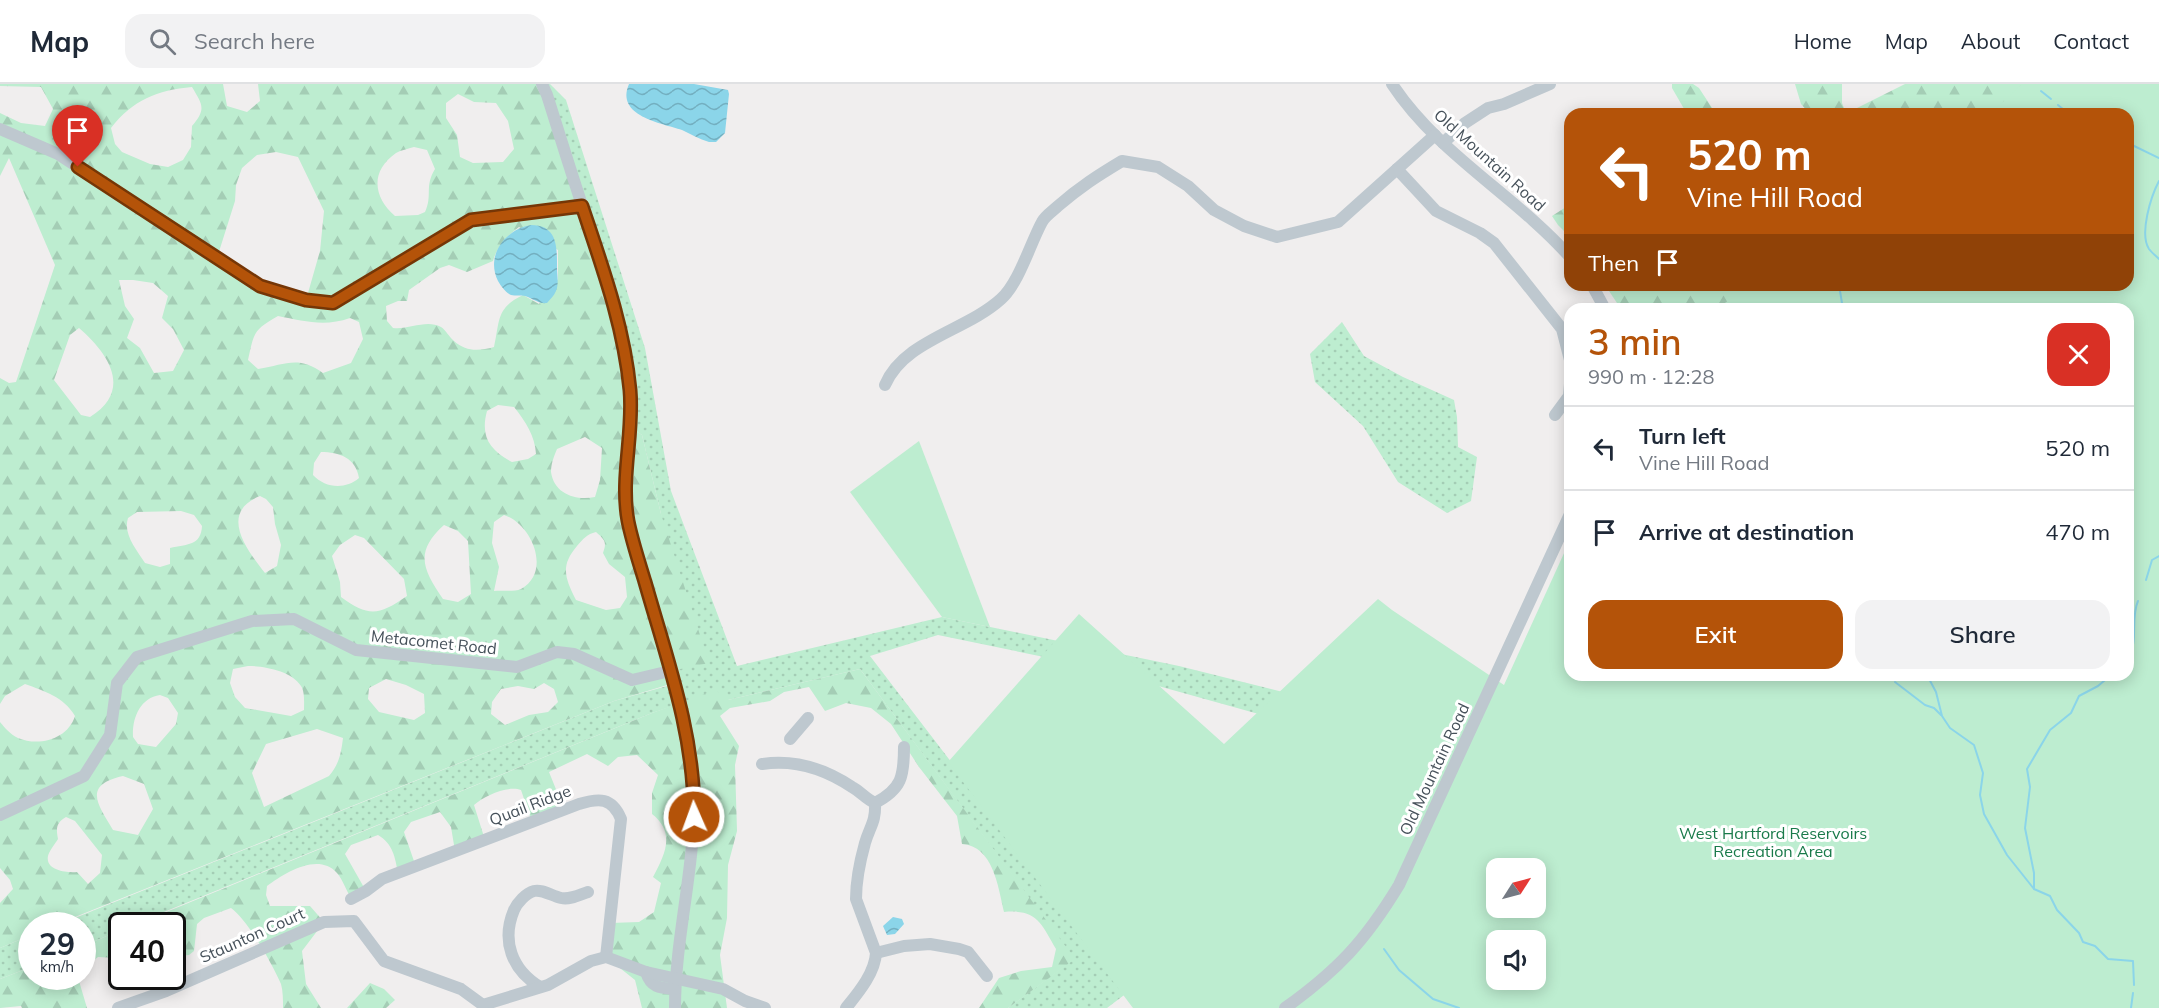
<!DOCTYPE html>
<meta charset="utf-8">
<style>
:root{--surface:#fff;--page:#f2f2f3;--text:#1f2937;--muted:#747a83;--line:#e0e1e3;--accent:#b45309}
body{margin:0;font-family:Mulish,sans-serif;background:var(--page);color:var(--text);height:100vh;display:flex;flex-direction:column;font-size:22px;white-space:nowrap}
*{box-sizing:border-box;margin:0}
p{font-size:20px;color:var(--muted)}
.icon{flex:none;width:33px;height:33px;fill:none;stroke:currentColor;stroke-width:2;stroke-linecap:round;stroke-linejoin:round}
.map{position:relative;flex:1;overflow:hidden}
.side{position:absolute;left:1564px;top:219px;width:570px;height:378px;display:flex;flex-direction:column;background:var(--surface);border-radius:18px;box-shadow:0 3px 15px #0003}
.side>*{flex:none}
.hud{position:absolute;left:1564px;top:24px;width:570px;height:183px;border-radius:18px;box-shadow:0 3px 15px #0003;background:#b45309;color:#fff;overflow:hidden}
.needle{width:39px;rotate:54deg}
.buttons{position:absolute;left:1486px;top:774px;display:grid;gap:12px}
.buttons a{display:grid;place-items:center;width:60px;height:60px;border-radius:12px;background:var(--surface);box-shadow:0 3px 15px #0003;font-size:30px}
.speed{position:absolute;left:18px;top:828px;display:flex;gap:12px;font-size:30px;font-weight:700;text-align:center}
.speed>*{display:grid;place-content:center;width:78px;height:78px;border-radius:50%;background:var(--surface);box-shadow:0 3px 15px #0003;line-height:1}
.speed small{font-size:15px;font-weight:400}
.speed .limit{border:3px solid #111;border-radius:9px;background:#fff;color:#111}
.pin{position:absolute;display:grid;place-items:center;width:51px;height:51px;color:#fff;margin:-62px -26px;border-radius:50% 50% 50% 0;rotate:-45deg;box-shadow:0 0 6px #0007}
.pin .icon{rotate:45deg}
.me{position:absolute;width:66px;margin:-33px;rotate:358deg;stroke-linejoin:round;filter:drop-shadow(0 0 4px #0008)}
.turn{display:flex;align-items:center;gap:21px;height:126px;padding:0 24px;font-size:27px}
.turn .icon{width:78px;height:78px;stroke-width:2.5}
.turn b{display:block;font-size:42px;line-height:51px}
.then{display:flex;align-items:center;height:57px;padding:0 24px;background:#0003;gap:12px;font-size:22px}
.round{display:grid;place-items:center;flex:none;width:63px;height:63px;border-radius:18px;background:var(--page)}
.summary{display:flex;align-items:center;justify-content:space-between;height:102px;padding:0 24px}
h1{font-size:36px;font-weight:600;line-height:45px;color:var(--accent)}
.button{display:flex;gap:12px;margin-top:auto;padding:12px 24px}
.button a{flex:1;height:69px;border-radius:18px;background:var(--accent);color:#fff;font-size:24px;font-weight:600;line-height:69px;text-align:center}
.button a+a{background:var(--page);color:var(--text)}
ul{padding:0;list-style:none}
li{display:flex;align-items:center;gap:18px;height:84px;padding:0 24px;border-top:2px solid var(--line)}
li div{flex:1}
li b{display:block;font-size:22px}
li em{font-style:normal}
header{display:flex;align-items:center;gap:36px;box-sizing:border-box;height:84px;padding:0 30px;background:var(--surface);border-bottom:2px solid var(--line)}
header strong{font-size:28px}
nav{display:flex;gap:33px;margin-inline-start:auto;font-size:21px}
.search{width:420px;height:54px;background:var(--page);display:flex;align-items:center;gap:15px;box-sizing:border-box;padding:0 21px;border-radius:18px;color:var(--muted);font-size:22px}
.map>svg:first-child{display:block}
.grass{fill:url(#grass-dots);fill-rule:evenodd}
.forest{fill:url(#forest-firs);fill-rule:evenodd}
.park{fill:#bdedd0;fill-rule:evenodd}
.water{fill:url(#water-waves)}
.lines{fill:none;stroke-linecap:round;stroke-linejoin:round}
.stream{stroke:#8bd5e9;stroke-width:2}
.minor{stroke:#bec8cf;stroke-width:12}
.route-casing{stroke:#753606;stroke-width:15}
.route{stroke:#b45309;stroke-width:10}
.labels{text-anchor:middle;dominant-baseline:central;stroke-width:6;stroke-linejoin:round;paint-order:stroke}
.street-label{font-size:16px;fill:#46515a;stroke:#fff}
.park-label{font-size:16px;fill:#197a4a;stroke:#fff}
</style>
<header>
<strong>Map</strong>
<div class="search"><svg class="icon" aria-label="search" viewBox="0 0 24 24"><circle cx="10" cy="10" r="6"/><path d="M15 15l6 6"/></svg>Search here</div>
<nav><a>Home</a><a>Map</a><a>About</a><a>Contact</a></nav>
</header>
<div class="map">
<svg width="2159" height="924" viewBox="0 0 2159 924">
<defs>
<pattern id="grass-dots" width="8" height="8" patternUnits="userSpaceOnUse" patternTransform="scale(1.5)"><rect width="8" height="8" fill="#bdedd0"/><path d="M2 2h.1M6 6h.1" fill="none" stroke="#a4cdb5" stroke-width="1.8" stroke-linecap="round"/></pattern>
<pattern id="forest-firs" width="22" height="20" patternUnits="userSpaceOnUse" patternTransform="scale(1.5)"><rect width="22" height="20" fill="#bdedd0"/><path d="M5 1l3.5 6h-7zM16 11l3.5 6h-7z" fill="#a4cdb5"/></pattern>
<pattern id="water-waves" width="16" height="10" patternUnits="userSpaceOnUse" patternTransform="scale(1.5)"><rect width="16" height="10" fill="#8bd5e9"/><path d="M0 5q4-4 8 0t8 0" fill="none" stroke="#73afc0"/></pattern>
</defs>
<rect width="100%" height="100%" fill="#f0eeee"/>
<g class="grass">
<path d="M542,0h8l16,16 79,248 26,143 66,175 205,-49 237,49 243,61 13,33 -328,248h-99l66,-49 -214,-290 -132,31 -49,4 -27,9 -520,212 -10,1 -1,4 -38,16 -1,-20h-27l559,-225 60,-17 -13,-170 -19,-79 -11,-7zM938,551l145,30 197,55 -181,235 -229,-299z"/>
<polygon points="1342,238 1364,272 1403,293 1454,316 1457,333 1458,363 1477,373 1471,417 1447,429 1398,398 1363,342 1315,298 1310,270"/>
<polygon points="31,851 31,883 0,895 0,864"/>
</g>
<g class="forest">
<path d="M0,0h223l4,22 20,6 13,-11 -2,-17h284l65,197 24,147 11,7 19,79 48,149 -38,8 3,12 -60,18 -559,224 -23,1 -1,9 -31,13v-45l13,-14 -3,-9 -10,-12v-146c5,6 10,12 18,16 21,9 50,1 57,-22 -11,-19 -31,-25 -50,-32l-20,12 -5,8v-326l9,5 7,-1 39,-117 -46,-107 -9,18v-63l21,10 24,3 8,-17 -12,-22 -41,-1zM192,3c10,17 15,22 0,39l-1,21 -8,13 -15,7 -18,-3 -28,-12 -7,-8 -4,-16c22,-28 46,-38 81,-41zM458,10l16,8 22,1 12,18 6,28 -11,13 -30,1 -13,-6 -3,-22 -11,-17v-15zM414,63l13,3 8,19c-11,18 -2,26 -10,43l-7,3 -23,1c-22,-19 -25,-45 1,-63 5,-3 12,-4 18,-6zM276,68l22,5 26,54 -4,40 -14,49 -46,-13 -43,-29 18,-57 1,-16 6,-17 15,-13zM519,143l39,23v29l-19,25 -16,-9c-27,13 -23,25 -29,52 -15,4 -28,5 -40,-6 -5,-4 -8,-11 -13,-14 -15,-8 -32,3 -48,1l-6,-7 -1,-15 12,-5h9l2,-11 31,-22 9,-3 18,7 26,-11c4,-15 14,-25 26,-34zM119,196h14l20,3 15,13 -6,22 11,11 11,21 -11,21 -19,2 -14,-25 -13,-10 7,-19 -9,-13zM278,232c25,5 47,11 72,2l9,4 4,17 -12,24 -28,10c-25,-18 -38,-8 -65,-4l-10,-9c6,-27 5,-30 30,-44zM79,244c30,26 54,62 11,89l-9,-2 -27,-35 16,-45zM498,321l16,2c12,15 21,29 22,47l-8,5 -16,3c-22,-12 -32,-25 -25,-51zM585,353l17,11 -2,32 -5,17c-19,4 -41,-3 -44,-25 0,-8 3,-16 6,-23zM321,368c18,0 35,6 38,26 -14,12 -34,10 -46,-3l1,-12zM260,412l6,3 7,8 2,17 6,21 -4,21 -12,7c-18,-23 -47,-60 -5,-77zM181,427l13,4 8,11c-1,20 -15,18 -32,22v16l-10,3 -15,-4c-9,-14 -22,-29 -17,-45l9,-6zM504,431c28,9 48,57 17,74 -6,3 -20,1 -27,2l5,-24 -7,-24 2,-21zM444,441l14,6 10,10 3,53 -13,8 -15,-3c-20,-29 -29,-47 1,-74zM596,448c9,8 11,10 7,21l6,11 16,13 2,20 -7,11 -14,2 -30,-10c-11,-22 -16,-34 1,-54 6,-7 10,-12 19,-14zM355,451l9,3 40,41 3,17c-29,20 -38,21 -66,1l-1,-15 -8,-26 8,-11zM248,582c16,0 44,5 53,20 4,6 3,17 3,24l-13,6 -46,-8 -10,-11 -5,-14 3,-14zM386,595l20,6 18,9 1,19 -11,7 -35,-8 -11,-13 1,-11zM544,599l10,6 4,13 -10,10 -19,3 -24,10 -14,-11 1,-12 9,-13 17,-3 16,3zM160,611l8,3 10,15 -2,11 -20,23 -18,-3 -5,-7c-1,-19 7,-39 27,-42zM317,645l26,9c-2,16 -4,26 -14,38l-65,31 -12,-34 14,-29zM123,692l21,8 9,25 -15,26 -25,-5c-15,-25 -31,-45 10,-54zM66,733l9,4 27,34 -2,18 -12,11 -11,-12c-9,1 -32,-1 -29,-16 1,-5 7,-12 10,-17 -2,-11 -2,-16 8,-22z"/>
<polygon points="1672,0 1693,0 1699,4 1716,30 1687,30 1672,4"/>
<polygon points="1795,0 1842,0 1842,19 1844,24 1855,25 1905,0 2023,0 1995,30 1810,30 1801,20"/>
<polygon points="1566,123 1570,127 1570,153 1558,141 1552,132"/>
<polygon points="1605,201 1843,201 1824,225 1621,225"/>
<path d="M860,585l215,290 -67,49h-29l20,-30 22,-7 31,-4 4,-18c-15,-26 -19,-40 -52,-37 -6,-26 -11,-66 -42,-68l-5,-28 -38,-49 -28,-43 -20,-16 -25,-5 -21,8 -16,-24 -25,5 -14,9 -40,7 -10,8 19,30 -4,19 2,66 -9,34 -1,53 -7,37 7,53h-85l-7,-28 -29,-23 4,-34 29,-1 15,-10 7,-29 -8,-6c12,-23 23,-44 -1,-63v-21l6,-18 -21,-20 -19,2 -10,9 -21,-12 -38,18 15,37 -32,13 -11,-32c-13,-5 -37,6 -47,15l11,35 -30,11 -4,-24 -11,-15 -29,10 -7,10 12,35 -18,6c-3,-16 -5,-29 -20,-38l-27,10 -6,9 21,37 -15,7c-5,-8 -8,-18 -14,-25 -19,-21 -52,0 -70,13l-1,9 4,11h40l14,16 -22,29 4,33 15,24h-38c0,-8 0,-17 -2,-24 -8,-19 -34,-65 -50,-76l-27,10 -7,6 -3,27 -5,4 -10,1 -6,-9 -1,-21h-40l520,-213 64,-23 12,10z"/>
<polygon points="121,846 121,872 118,874 98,873 83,885 83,862"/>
<polygon points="31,883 32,892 80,893 79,897 87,924 22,924 21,922 0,924 0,895"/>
<polygon points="370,899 384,905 395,916 386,924 347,924"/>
</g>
<g class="park">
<path d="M2022,0h137v924h-1026l-185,-246 131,-148 145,130 154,-145 14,11 112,75 66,-145v135h558v-366h-413l39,-24h374v-171h-138zM1497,784h39v40h-39zM1497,856h39v40h-39z"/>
<polygon points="919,357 990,543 942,533 850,408"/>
</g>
<g class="water">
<path d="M629,0h65l34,6 1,4 -4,39 -9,9h-7c-10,-3 -18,-8 -27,-12 -21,-7 -67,-14 -53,-46z"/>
<path d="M531,141c27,0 26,23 26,42 0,8 2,17 -1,24 -2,5 -6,8 -9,12 -9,1 -13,-4 -22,-7 -4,-1 -10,0 -14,-1 -6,-3 -10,-9 -13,-14 -13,-26 8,-52 33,-56z"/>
<polygon points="893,833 902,835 904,840 895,850 887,851 883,842"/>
</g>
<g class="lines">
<g class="stream">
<polyline points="2041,7 2051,15"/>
<polyline points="2058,21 2069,30"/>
<polyline points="2128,59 2159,74"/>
<path d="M2159,97c-8,15 -20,53 -10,68 3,4 7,7 10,10"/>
<polyline points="1839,201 1843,225"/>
<polyline points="2146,496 2152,476 2159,472"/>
<path d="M2128,574c11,-17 2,-39 10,-57"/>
<polyline points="1887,591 1888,592"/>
<polyline points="1927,591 1936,608 1942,632 1950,644 1974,661 1983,689 1980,711 1984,730 2007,771 2034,805"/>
<polyline points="2111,591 2098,602 2079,612 2071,629 2050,646 2027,685 2030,703 2025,744 2034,789 2034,805 2050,812 2057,826 2079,849 2083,858 2095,862 2108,875 2133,877 2134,901"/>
<polyline points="1895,598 1925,621 1934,624 1941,631"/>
<polyline points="1384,865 1399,886 1433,915 1459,924"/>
<polyline points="2131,924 2133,909"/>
</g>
<g class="minor">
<path d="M542,0l5,11c13,41 26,84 40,125 14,45 31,89 38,136 3,23 6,46 6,70 -1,36 -11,60 -2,98 18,85 58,167 64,255 6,77 -18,152 -18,229"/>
<path d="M1392,0c46,70 123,111 178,173"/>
<polyline points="0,45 58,70 260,203 306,216 333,219 471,136 582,121"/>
<polyline points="1443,59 1465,39 1488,24 1504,20 1550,0"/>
<polyline points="1397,85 1436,127 1480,149 1494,159 1562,245 1570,276"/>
<polyline points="1592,201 1605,225"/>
<path d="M885,301c19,-45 81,-54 116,-86 18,-16 29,-55 41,-77 3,-6 11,-11 16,-16 22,-19 39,-30 64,-45l36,6 30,19 26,24 30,16 33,11 61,-15 97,-87"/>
<polyline points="1555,331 1569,312 1570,300"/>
<polyline points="790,655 808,634"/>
<path d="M762,680c33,-5 63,5 90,23 9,5 14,12 23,16"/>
<path d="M875,719c27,-14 29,-27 29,-56"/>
<polyline points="0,731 84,692 110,651 117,599 137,573 252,537 294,535 356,566 517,583 557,568 574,570 632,596 670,587"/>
<path d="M351,815l15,-8 16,-12 197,-75c20,-6 33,-7 42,15l-15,138"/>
<polyline points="876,869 904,862 930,860 959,865 968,868 987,892"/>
<path d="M646,888c5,16 14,16 29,17"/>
<path d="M540,903c-28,-17 -39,-46 -26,-77 3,-7 12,-17 20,-19 8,-2 18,5 27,7 9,2 18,-3 27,-6"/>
<polyline points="483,921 548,901 591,877 606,873 646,888 723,905 745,917 765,924"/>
<polyline points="118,924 166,907 324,838 354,837 384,877 461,905 483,921"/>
<path d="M846,924c12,-15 29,-35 30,-55l-20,-54c0,-18 4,-38 9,-56 5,-17 11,-21 10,-40"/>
<path d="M1285,924c53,-38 80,-67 114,-123l171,-371"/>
</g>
</g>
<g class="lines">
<defs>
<path id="route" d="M78,83l182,119 46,14 27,3 138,-83 111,-14c20,60 42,120 48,184 4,44 -10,87 -2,131 4,20 11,41 17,61 22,77 50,154 49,235"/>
</defs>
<use href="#route" class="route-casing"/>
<use href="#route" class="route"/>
</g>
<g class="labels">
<g class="street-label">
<text transform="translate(1490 76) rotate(42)">Old Mountain Road</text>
<text transform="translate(434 558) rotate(6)">Metacomet Road</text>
<text transform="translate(1434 685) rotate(-65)">Old Mountain Road</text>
<text transform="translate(530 721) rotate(-21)">Quail Ridge</text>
<text transform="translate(252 851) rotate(-24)">Staunton Court</text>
</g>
<g class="park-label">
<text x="1773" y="749">West Hartford Reservoirs<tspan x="1773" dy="18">Recreation Area</tspan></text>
</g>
</g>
</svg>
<div class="buttons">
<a><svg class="needle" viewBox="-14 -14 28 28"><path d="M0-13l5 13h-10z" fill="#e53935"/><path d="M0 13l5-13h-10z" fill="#747a83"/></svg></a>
<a><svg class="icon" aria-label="sound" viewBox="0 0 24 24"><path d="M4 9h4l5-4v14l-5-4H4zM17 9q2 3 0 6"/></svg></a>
</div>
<div class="speed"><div>29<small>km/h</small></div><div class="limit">40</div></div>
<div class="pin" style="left:78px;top:83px;background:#d93025"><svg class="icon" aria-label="arrive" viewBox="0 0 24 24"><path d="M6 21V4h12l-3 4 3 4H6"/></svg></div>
<svg class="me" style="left:694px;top:733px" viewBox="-20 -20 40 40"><circle r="17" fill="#b45309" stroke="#fff" stroke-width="3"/><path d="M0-11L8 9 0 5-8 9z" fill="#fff"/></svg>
<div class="hud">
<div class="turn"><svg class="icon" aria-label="left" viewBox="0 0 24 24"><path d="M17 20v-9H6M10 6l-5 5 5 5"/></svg><div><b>520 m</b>Vine Hill Road</div></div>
<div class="then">Then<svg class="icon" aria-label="arrive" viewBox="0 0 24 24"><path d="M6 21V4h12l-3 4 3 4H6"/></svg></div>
</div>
<section class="side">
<div class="summary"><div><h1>3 min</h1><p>990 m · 12:28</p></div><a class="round" style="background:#d93025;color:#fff"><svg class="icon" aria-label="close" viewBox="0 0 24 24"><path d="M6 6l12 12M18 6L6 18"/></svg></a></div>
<ul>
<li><svg class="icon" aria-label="left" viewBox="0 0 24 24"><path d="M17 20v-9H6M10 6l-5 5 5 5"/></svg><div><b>Turn left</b><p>Vine Hill Road</p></div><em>520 m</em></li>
<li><svg class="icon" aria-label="arrive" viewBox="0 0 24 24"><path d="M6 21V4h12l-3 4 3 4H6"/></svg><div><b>Arrive at destination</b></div><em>470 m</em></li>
</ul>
<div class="button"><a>Exit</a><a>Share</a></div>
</section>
</div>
